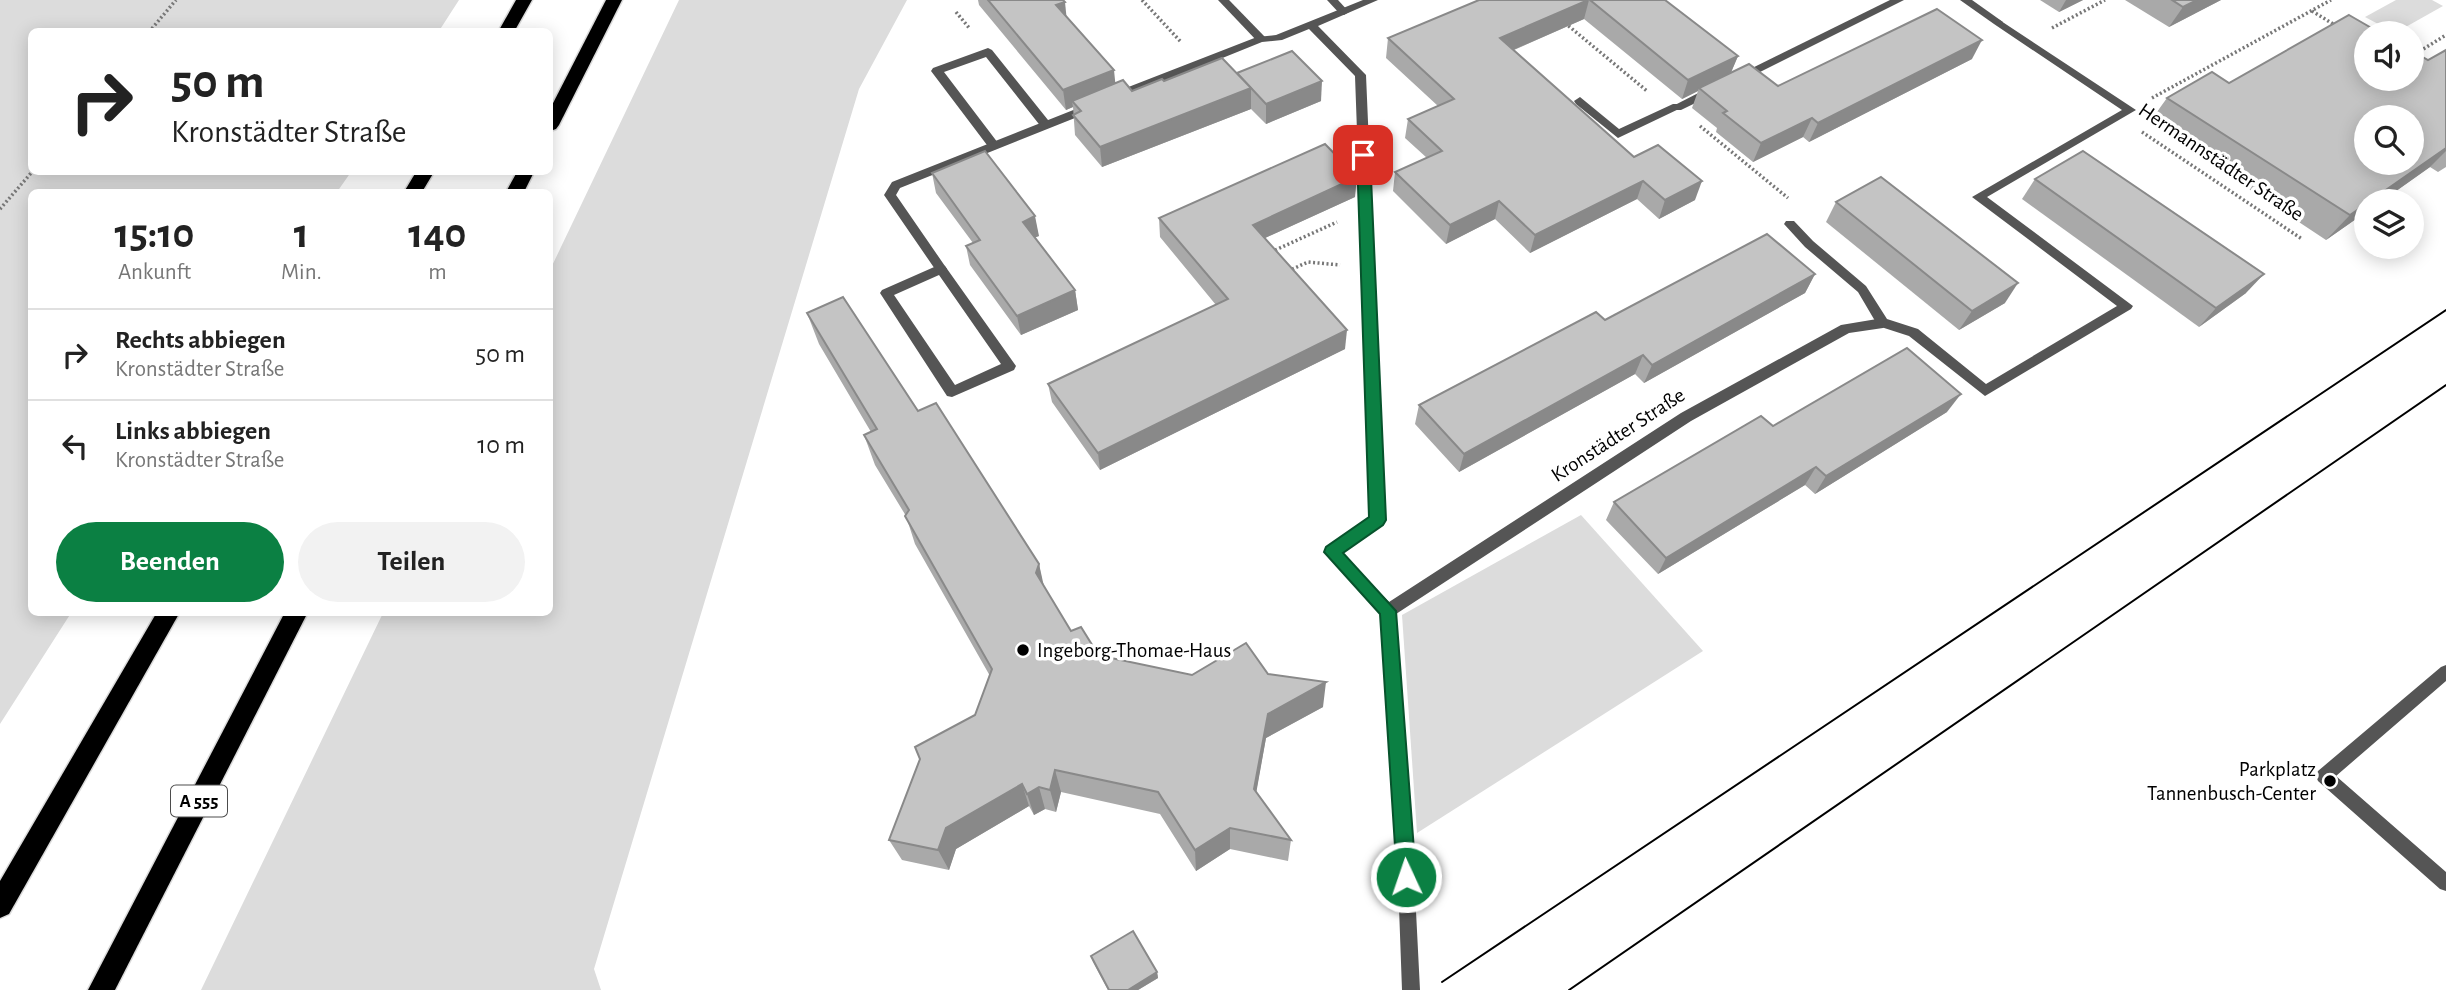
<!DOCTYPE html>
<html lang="de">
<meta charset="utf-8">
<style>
:root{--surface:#fff;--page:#f2f2f2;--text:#222;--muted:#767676;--line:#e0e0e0;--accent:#0b8043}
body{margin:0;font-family:"Alegreya Sans",sans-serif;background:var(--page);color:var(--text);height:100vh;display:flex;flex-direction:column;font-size:26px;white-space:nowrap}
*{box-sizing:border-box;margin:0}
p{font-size:23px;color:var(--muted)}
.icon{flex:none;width:38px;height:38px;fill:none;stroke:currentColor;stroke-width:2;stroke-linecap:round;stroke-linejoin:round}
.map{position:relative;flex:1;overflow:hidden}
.drawer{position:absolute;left:28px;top:189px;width:525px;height:427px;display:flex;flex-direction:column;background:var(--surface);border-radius:10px;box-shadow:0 4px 18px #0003}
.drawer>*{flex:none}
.guide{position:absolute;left:28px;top:28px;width:525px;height:147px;border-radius:10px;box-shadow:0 4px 18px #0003;background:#fff;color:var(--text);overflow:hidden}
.tools{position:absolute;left:2354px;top:21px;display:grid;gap:14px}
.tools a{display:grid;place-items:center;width:70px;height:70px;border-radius:50%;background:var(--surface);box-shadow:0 4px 18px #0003;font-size:35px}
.pin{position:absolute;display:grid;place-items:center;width:60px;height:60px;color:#fff;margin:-30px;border-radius:14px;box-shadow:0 4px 10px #0006}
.me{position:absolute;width:77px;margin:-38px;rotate:357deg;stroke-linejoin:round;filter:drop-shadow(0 0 5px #0008)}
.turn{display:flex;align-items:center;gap:24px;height:147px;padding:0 28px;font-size:32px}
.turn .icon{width:91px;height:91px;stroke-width:2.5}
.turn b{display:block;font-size:49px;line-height:60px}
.eta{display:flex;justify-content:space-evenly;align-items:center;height:119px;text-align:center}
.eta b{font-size:42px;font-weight:700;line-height:49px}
.action{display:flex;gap:14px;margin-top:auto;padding:14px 28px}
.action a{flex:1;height:80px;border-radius:42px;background:var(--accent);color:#fff;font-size:28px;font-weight:700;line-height:80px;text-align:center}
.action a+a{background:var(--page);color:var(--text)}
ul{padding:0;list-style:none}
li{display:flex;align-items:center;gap:21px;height:91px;padding:0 28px;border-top:2px solid var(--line)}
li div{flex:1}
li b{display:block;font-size:26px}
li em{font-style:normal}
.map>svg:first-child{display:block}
.green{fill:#dcdcdc}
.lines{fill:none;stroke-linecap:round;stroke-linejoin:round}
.motorway-casing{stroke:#dbdbdb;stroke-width:3}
.path{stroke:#777;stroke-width:3.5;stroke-dasharray:2 2.5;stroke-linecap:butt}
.service{fill:#555;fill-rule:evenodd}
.minor{fill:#555;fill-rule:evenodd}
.motorway{fill:#000;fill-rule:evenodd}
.tram{stroke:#000;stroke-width:2}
.wall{fill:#a9a9a9}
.shaded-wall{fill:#898989}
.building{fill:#c4c4c4;stroke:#898989;stroke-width:2;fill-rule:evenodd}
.route{fill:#0b8043;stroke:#07532c;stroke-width:2}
.poi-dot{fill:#000;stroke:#fff;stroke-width:2.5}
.labels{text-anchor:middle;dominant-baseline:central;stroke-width:7;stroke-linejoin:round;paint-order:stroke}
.shield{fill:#fff;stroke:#4c4c4c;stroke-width:2}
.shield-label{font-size:19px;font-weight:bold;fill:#000}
.street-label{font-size:21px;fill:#000;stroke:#fff}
.poi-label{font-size:21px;fill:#000;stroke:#fff;text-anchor:start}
</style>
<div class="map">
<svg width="2446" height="990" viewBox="0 0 2446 990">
<rect width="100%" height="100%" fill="#fff"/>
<g class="green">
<polygon points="0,0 459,0 439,31 32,32 32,172 351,172 337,192 32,192 32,612 71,613 0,724"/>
<polygon points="679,0 907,0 859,89 594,969 601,990 201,990 383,613 550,612 550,270"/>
<polygon points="2396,0 2432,0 2443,6 2395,33 2365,17"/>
<polygon points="1581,515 1703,651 1417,833 1402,615"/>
</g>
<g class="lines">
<defs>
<g id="motorway">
<polygon points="516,0 532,0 514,32 498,32"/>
<polygon points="606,0 622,0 559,125 556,129 550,131 550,109"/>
<polygon points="416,172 434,172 422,192 404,192"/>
<polygon points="517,172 534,172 524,192 506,192"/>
<polygon points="157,612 180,612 9,914 0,918 0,881"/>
<polygon points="285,612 308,612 115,990 88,990"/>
</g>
</defs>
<use href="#motorway" class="motorway-casing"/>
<g class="path">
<polyline points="1142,0 1181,42"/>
<polyline points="2312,11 2338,27"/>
<polyline points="956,12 970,29"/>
<polyline points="1565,23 1647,91"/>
<polyline points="2052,28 2105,0"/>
<polyline points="149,32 176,0"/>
<polyline points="2412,56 2446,35"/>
<polyline points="2152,98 2331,0"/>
<polyline points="1700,126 1788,198"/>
<polyline points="2142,132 2302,239"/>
<polyline points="0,209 32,172"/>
<polyline points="1271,252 1337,222"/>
<polyline points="1288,271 1308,262 1340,265"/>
</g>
<g class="service">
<polygon points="1218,0 1229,0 1265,37 1265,41 1257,41"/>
<polygon points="1327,0 1338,0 1349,12 1344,15 1340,14"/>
<polygon points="1998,19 2136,110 1987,197 2133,306 2131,309 1985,396 1909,336 1878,326 1858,292 1805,247 1784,224 1786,221 1794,221 1813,241 1866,286 1887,319 1918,329 1986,384 2117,306 1972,197 2122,110 1994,24 1994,20"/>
<polygon points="988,48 992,50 1052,125 1046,129 1042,128 986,57 944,72 998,143 1000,146 994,150 990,149 931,71 933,68"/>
<polygon points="1580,97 1619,129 1673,104 1681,104 1683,107 1618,138 1576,104 1574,101"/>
<path d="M941,264l4,2 71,100 -2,4 -62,27 -5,-1 -67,-103 2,-3zM939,275l62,89 -46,21 -61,-90z"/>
<polygon points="2446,665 2446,681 2336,776 2446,872 2446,891 2440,889 2318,781 2316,776 2318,771 2441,667"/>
</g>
<g class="minor">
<polygon points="1363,0 1378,0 1318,26 1366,75 1385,520 1383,524 1342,553 1389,602 1681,413 1841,325 1883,318 1889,323 1883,328 1849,333 1691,421 1396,614 1413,852 1420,990 1402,990 1397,852 1381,613 1325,552 1327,548 1371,517 1355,76 1309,29 1282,40 1262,42 1121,99 1117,100 1111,96 1113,93 1257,37 1276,35"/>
<polygon points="1890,0 1904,0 1744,80 1736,80 1734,77"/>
<polygon points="1960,0 1972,0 2003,22 2002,24 1994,24"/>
<polygon points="1712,86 1718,90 1716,93 1681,110 1673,110 1671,107"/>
<polygon points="1091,103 1095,104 1095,110 900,188 896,195 947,269 941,274 937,272 884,195 892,182"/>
</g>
<use href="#motorway" class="motorway"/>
<g class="tram">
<polyline points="1442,982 2446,310"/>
<polyline points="1569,990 2446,385"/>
</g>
</g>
<g class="wall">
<polygon points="978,0 1063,0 1066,17 1115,84 1132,91 1164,81 1237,74 1321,101 1266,124 1251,109 1102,167 1075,135 1073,107 1066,110 979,5"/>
<polygon points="1479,0 1665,0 1738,56 1731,72 1778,86 1972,59 1809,142 1803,137 1753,162 1716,132 1717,128 1692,108 1698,91 1682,99 1584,19 1514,50 1634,157 1695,200 1659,219 1637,199 1530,253 1495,219 1446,244 1393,191 1395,172 1427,158 1405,138 1408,119 1438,106 1386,58 1388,38"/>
<polygon points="2040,0 2083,0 2059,12"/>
<polygon points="2125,0 2221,0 2169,27"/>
<polygon points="2446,50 2446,167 2438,172 2430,167 2382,201 2366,201 2366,212 2326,240 2149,123 2167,98 2229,83 2428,60"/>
<polygon points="932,173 1039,236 1035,237 1075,290 1078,310 1021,335 970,265 966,246 973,243 936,193"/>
<polygon points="2035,179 2246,293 2199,327 2022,199"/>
<polygon points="1355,197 1265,238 1345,349 1100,470 1052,402 1048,384 1216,305 1160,237 1159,218"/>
<polygon points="1836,202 2005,303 1959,330 1826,222"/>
<polygon points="1815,274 1805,293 1644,383 1635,374 1459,472 1415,424 1419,405 1605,320"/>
<polygon points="807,313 918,411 1039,564 1043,586 1071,631 1096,655 1192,675 1268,674 1323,707 1266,738 1256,792 1291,840 1288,861 1230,849 1196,871 1160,814 1061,792 1056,812 1045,809 1034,815 1029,806 956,849 949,870 902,860 889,840 975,715 990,676 915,544 906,516 875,465 864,435 871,432 819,344"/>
<polygon points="1947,412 1815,494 1805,485 1658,574 1606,520 1614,502 1773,426"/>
<polygon points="1091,956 1157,972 1158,978 1138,990 1108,990 1093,962"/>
</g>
<g class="shaded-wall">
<polygon points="1589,0 1584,19 1497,57 1500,38"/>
<polygon points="2066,0 2083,0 2059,12"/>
<polygon points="2197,0 2221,0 2169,27 2183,7"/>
<polygon points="1065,2 1067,22 1056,5"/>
<polygon points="1982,40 1972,59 1809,142 1818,123"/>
<polygon points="1738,56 1730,75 1699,88 1698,91 1682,99 1688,80"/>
<polygon points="1114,70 1116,90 1072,101 1073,107 1066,110 1063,90"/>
<polygon points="1322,81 1321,101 1266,124 1266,104"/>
<polygon points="1251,88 1251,109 1102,167 1100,147"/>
<polygon points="1812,118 1803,137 1753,162 1761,143"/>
<polygon points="2446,148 2446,151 2430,167 2382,201 2370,201"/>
<polygon points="1357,177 1355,197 1252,244 1253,225"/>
<polygon points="1643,181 1637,199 1530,253 1535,235"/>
<polygon points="1702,181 1695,200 1659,219 1665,200"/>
<polygon points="1499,201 1495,219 1446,244 1450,225"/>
<polygon points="2366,204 2366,212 2326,240 2350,215"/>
<polygon points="1035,216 1039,236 1026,241 1023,222"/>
<polygon points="1815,274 1805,293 1644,383 1652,365"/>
<polygon points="2264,274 2246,293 2199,327 2216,308"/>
<polygon points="2018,283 2005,303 1959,330 1972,311"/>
<polygon points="1075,290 1078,310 1021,335 1017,316"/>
<polygon points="1347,330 1345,349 1100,470 1098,453"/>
<polygon points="1643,355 1635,374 1459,472 1464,454"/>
<polygon points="1961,394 1947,412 1815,494 1826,476"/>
<polygon points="1816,467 1805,485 1658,574 1666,558"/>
<polygon points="1039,564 1045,591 1036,573"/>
<polygon points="1326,682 1323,707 1266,738 1253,811 1254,789 1268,714"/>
<polygon points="1055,770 1061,792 1056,812 1050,790"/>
<polygon points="1022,784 1029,806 956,849 949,870 938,850 946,828"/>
<polygon points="1039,787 1045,809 1034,815 1027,794"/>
<polygon points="1230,828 1230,849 1196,871 1195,850"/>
<polygon points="1157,972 1158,978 1138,990 1128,990"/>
</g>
<g class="building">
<polygon points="988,0 1063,0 1065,2 1056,5 1114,70 1063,90"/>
<polygon points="1479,0 1588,0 1500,38 1634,157 1658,145 1702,181 1665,200 1643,181 1535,235 1499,201 1450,225 1395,172 1442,151 1408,119 1454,99 1388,38"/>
<polygon points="1590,0 1665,0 1738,56 1688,80"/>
<polygon points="2172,0 2197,0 2183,7"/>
<polygon points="1937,9 1982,40 1818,123 1812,118 1761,143 1723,113 1727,111 1699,88 1749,64 1778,86"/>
<path d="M2349,15l31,18h-14v46h46v-28l16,9 18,-10v98l-76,53h-4v3l-16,11 -183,-117 45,-26 17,11zM2366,117h46v46h-46z"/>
<polygon points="1292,51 1322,81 1266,104 1237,73"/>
<polygon points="1222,58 1251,88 1100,147 1073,115 1081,111 1072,101 1123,80 1132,91 1162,79 1164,81"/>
<polygon points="1325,144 1357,177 1253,225 1347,330 1098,453 1048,384 1228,299 1159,218"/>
<polygon points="985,151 1035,216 1023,222 1075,290 1017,316 966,246 980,240 932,173"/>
<polygon points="2083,151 2264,274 2216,308 2035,179"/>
<polygon points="1881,177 2018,283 1972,311 1836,202"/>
<polygon points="1767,234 1815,274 1652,365 1643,355 1464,454 1419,405 1596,312 1605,320"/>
<polygon points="843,297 918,411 936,403 1039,564 1036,573 1071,631 1081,627 1094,648 1092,654 1192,675 1246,643 1268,674 1326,682 1268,714 1254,789 1291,840 1230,828 1195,850 1158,792 1055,770 1050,790 1039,787 1027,794 1022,784 946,828 938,850 889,840 920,759 915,747 975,715 992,669 905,516 909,510 864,435 877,429 807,313"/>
<polygon points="1907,348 1961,394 1826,476 1816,467 1666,558 1614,502 1761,416 1773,426"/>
<polygon points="1133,931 1157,972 1128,990 1109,990 1091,956"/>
</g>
<polygon class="route" points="1363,151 1370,155 1386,520 1383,525 1343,553 1396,611 1416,877 1413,883 1406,886 1399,883 1397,877 1380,614 1324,552 1326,547 1369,517 1357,155"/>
<g class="poi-dot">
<circle cx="1023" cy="650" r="7"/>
<circle cx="2330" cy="781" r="7"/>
</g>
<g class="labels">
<rect class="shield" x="171" y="785.5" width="56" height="31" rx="5"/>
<g class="shield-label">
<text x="199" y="801">A 555</text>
</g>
<g class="street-label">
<text transform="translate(2221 162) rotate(34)">Hermannstädter Straße</text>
<text transform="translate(1618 435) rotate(-33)">Kronstädter Straße</text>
</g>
<g class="poi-label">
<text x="1037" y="650">Ingeborg-Thomae-Haus</text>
<text x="2316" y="769" text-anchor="end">Parkplatz<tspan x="2316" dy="24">Tannenbusch-Center</tspan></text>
</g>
</g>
</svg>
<div class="tools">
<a><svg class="icon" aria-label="sound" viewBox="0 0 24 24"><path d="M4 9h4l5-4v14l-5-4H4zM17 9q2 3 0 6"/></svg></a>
<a><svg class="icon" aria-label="search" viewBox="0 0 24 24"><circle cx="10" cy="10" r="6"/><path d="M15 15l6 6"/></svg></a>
<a><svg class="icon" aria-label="layers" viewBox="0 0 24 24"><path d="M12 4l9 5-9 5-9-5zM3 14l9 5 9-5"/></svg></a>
</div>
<div class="pin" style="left:1363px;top:155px;background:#d93025"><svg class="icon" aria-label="arrive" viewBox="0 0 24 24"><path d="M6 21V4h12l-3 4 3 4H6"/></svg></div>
<svg class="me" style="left:1406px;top:877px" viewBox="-20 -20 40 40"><circle r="17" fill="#0b8043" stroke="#fff" stroke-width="3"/><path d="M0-11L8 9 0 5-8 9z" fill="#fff"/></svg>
<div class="guide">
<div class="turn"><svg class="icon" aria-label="right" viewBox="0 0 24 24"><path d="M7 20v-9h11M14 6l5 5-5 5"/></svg><div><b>50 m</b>Kronstädter Straße</div></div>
</div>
<section class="drawer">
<div class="eta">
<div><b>15:10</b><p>Ankunft</p></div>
<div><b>1</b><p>Min.</p></div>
<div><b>140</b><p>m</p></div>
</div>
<ul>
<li><svg class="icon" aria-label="right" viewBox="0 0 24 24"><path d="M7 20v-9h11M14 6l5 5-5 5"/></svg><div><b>Rechts abbiegen</b><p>Kronstädter Straße</p></div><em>50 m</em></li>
<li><svg class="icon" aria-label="left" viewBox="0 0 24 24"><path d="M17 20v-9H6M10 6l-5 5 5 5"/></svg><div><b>Links abbiegen</b><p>Kronstädter Straße</p></div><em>10 m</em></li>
</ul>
<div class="action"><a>Beenden</a><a>Teilen</a></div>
</section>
</div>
